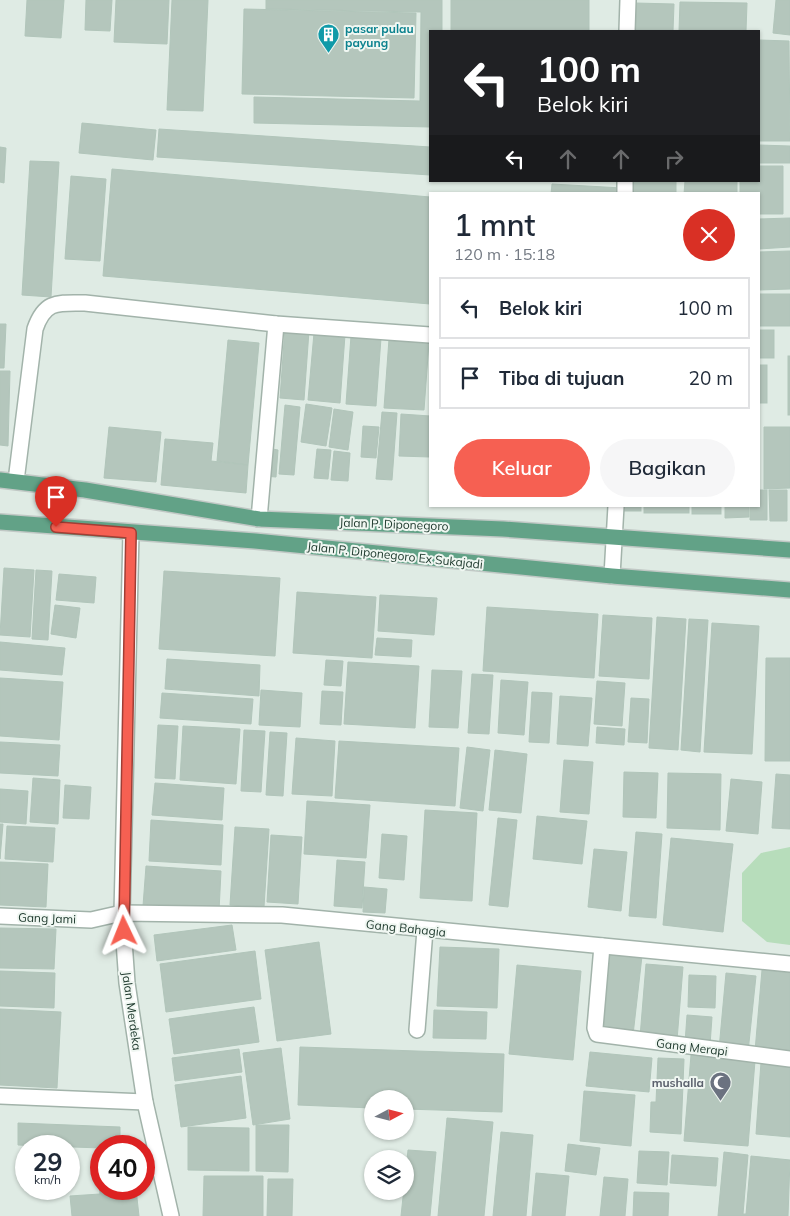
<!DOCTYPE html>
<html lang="id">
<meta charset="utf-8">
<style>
:root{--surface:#fff;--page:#f6f6f7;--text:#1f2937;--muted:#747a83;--line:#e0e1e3;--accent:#f66052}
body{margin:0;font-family:Mulish,sans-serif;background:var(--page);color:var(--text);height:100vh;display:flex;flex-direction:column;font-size:19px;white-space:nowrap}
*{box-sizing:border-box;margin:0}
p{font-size:16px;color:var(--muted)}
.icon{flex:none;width:28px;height:28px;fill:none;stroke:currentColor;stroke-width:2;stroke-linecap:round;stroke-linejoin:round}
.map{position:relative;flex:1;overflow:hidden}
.drawer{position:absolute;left:429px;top:192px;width:331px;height:315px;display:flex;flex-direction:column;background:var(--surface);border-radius:0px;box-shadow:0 1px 4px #0004}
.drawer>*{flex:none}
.banner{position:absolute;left:429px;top:30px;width:331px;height:152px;border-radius:0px;box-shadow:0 1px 4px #0004;background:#202124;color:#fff;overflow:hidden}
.needle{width:32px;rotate:83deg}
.buttons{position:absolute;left:364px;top:1090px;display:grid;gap:10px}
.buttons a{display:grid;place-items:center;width:50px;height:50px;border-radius:50%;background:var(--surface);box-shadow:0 1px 4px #0004;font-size:25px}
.speed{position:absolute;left:15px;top:1135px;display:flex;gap:10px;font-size:25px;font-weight:700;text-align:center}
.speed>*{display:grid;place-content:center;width:65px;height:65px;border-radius:50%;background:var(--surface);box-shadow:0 1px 4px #0004;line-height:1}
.speed small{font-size:12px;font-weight:400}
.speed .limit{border:8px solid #d22;background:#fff;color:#111}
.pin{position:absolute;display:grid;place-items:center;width:42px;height:42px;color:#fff;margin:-51px -21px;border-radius:50% 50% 50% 0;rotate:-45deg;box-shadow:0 0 5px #0007}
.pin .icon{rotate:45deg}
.me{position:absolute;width:55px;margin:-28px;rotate:358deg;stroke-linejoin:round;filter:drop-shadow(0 0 4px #0008)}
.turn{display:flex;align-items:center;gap:18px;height:105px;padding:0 25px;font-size:22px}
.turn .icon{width:65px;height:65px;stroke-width:2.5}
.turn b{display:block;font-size:35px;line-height:42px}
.lanes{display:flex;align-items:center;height:48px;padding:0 25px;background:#0003;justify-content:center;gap:25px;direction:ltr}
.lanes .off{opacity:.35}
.round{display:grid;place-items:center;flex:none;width:52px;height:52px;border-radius:26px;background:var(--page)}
.headline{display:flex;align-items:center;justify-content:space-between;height:85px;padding:0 25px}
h1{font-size:30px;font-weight:600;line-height:38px}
.primary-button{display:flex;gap:10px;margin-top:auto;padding:10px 25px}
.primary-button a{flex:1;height:58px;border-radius:30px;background:var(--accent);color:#fff;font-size:20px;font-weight:600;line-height:58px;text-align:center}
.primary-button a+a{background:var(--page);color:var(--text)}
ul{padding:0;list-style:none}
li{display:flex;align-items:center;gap:15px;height:62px;margin:0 10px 8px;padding:0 15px;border:2px solid var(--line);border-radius:0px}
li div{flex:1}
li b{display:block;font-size:19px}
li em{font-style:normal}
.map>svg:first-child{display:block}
.green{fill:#b7ddbb}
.building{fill:#b4c6bc;stroke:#b1c5ba}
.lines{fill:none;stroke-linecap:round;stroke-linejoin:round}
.minor-casing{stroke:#a2b3aa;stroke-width:18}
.major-casing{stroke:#c1c8c5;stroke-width:18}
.minor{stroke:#fff;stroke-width:15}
.major{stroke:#62a287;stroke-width:15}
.route-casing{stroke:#a03e35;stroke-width:12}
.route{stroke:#f66052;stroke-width:9}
.labels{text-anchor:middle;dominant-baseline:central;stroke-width:4;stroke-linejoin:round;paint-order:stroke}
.culture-label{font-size:12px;font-weight:bold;fill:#0d838f;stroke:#f0f7f2;text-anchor:start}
.street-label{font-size:12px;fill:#203b2f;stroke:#f0f7f2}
.worship-label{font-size:12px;font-weight:bold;fill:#5b616d;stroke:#f0f7f2;text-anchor:end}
</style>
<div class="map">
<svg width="790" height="1216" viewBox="0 0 790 1216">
<rect width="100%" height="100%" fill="#dfebe4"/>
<polygon class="green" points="790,847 790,945 767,942 742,921 742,873 761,853"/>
<g class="building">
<polygon points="27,0 64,0 61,38 25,36"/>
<polygon points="86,0 112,0 110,31 85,30"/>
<polygon points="116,0 169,0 167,44 114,42"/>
<polygon points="172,0 208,0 203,111 167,110"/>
<polygon points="266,0 442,0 442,31 430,31 430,127 254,123 254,97 420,101 421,12 266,9"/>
<rect x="451" y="0" width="138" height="31"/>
<polygon points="776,0 790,0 790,35 773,33"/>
<polygon points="680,2 747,3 746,31 679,31"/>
<polygon points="635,3 674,4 673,31 634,31"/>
<polygon points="244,9 416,13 414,98 242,94"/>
<polygon points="759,40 789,41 790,141 759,141"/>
<polygon points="82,123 156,130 153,160 79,153"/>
<polygon points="159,129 430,147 430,175 157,157"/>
<polygon points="759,145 790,146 790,163 759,163"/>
<polygon points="0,147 6,148 4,183 0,182"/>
<polygon points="30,161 59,162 51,297 22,295"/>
<polygon points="759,166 783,166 783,214 759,214 759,194 740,194 740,181 759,181"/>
<polygon points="112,169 430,197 430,304 103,276"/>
<polygon points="71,176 106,179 100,261 65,259"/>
<rect x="633" y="181" width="43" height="13"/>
<polygon points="685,181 737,181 737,194 684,194"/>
<polygon points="552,184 622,188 622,194 551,194"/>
<polygon points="790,218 790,247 759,249 759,219"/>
<polygon points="790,251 790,289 759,290 759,252"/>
<rect x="759" y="294" width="31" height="32"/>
<polygon points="0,324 6,324 4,368 0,368"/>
<polygon points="285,328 309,331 304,400 280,398"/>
<rect x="759" y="330" width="15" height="28"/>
<polygon points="314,333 345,335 340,403 308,400"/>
<polygon points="351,336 381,338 376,406 346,404"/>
<polygon points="389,339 429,342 424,410 384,408"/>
<polygon points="228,340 259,343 248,465 217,461"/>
<rect x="788" y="356" width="2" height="59"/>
<rect x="759" y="365" width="8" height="38"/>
<polygon points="0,371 10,371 8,446 0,445"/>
<polygon points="306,404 332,408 326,446 301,442"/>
<polygon points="285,405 300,407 294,475 279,474"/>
<polygon points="334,409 353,412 348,450 329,447"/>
<polygon points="382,412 397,413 392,480 376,479"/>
<polygon points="401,414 430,416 430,457 399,456"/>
<polygon points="363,426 379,427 376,458 361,457"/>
<polygon points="109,427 161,432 156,482 104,478"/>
<polygon points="764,427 790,427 790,488 764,489"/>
<polygon points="165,439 213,443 211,461 248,465 246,493 161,485"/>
<polygon points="267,448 278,450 276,477 264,476"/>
<polygon points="317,449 331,450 328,479 314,478"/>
<polygon points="334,451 350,453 348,481 331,480"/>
<polygon points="759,490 767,490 767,520 750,520 750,506 759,506"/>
<polygon points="769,490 787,490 787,521 770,521"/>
<rect x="624" y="506" width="17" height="5"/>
<rect x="644" y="506" width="45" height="7"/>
<rect x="692" y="506" width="29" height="8"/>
<polygon points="725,506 749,506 749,517 725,518"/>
<polygon points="4,568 34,570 30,637 0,635"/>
<polygon points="36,570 52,571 48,640 32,639"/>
<polygon points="164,571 280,578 275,656 159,649"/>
<polygon points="59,574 96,577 94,603 56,600"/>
<polygon points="297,592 376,597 372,658 293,653"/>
<polygon points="380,595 437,598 434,635 378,631"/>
<polygon points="55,605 80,608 76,638 51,634"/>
<polygon points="487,607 598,614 594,678 483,671"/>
<polygon points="603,615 652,618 649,679 599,676"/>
<polygon points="657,617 686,619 678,750 649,748"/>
<polygon points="689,619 708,620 700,752 681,750"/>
<polygon points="712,623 759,626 752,754 704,752"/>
<polygon points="377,638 412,640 411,657 375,655"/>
<polygon points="0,642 65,648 62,675 0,670"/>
<polygon points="766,658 790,658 790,761 765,761"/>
<polygon points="167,659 260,665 259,696 165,689"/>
<polygon points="326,660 343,661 341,686 324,685"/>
<polygon points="348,662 419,666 415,728 344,724"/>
<polygon points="432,670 462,671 458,728 429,727"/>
<polygon points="472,674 493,675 489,734 468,733"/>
<polygon points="0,678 63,682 59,740 0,736"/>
<polygon points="501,680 528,682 524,735 498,733"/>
<polygon points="597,681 625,683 622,726 594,724"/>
<polygon points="261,690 302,693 300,727 259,725"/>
<polygon points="322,691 343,692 341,725 320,724"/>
<polygon points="532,692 552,693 549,743 529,742"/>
<polygon points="162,693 253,699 251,724 160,718"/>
<polygon points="560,696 592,698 588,746 557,744"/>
<polygon points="631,698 649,699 647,743 628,742"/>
<polygon points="158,725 178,726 175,779 155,778"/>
<polygon points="183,726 240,729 236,784 180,780"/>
<polygon points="597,727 625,729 624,745 596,743"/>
<polygon points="244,730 265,731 261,792 241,791"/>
<polygon points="270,732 287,733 283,796 266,795"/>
<polygon points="296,738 335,741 332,796 292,794"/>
<polygon points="339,741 459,748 455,806 335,798"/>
<polygon points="0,742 60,745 58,776 0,773"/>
<polygon points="467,747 490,750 483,811 460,808"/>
<polygon points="495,750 527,754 521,813 489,810"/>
<polygon points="564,760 593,762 589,814 560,812"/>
<polygon points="624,772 658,773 656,818 623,817"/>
<polygon points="668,773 721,774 720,830 667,828"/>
<polygon points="776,774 790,775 790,829 772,828"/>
<polygon points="33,778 60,780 58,824 30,822"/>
<polygon points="731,779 762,782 758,834 726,831"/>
<polygon points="155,783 224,788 222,820 152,815"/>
<polygon points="65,785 91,787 89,819 63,818"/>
<polygon points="0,789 28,791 26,824 0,822"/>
<polygon points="307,801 370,805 366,858 304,854"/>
<polygon points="425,810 477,813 472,901 420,898"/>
<polygon points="537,816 587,821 582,864 533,859"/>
<polygon points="498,818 517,820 508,907 489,905"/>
<polygon points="151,820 223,825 221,865 149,861"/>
<polygon points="0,824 3,824 0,859"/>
<polygon points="7,826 55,828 53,862 5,859"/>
<polygon points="235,827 269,829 264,907 230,905"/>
<polygon points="636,832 662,834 656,918 629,916"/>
<polygon points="382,834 407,836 404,880 379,878"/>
<polygon points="271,835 302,837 298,904 267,902"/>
<polygon points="671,838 733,844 723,932 663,925"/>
<polygon points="594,849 627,852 621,911 588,907"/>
<polygon points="337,860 365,862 362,908 334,906"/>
<polygon points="0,862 48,864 46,907 0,905"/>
<polygon points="146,866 221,871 219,911 143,906"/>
<polygon points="364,887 387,889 385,913 363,912"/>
<polygon points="232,925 236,950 157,961 154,935"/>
<polygon points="0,928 56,929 54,969 0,968"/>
<polygon points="319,942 331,1034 277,1041 265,950"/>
<polygon points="440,947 499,949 497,1008 437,1006"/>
<polygon points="255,951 261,999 166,1012 160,964"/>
<polygon points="610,953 642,956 633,1035 601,1032"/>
<polygon points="646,964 683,967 677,1040 640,1037"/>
<polygon points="517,965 581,971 573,1060 509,1054"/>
<polygon points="762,970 790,973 790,1054 755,1051"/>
<polygon points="0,971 55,973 54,1008 0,1006"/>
<polygon points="726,973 756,976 748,1052 719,1049"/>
<polygon points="689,975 716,976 715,1008 688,1007"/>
<polygon points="254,1007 259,1042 174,1054 169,1019"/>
<polygon points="0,1009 61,1012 57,1088 0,1085"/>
<polygon points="434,1010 487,1012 486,1039 433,1038"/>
<polygon points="687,1015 712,1017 710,1045 685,1043"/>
<polygon points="300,1047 504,1054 502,1112 405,1109 405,1099 372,1099 372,1108 298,1105"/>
<polygon points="281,1048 290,1119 253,1125 243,1053"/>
<polygon points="239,1049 242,1072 175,1081 172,1058"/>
<polygon points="590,1052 652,1058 649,1092 586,1086"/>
<polygon points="691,1055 755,1061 748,1146 684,1141"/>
<polygon points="658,1058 684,1059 681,1134 650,1132 651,1102 656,1102"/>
<polygon points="761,1062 790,1064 790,1137 756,1134"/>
<polygon points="241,1076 246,1118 181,1127 175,1085"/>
<polygon points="584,1091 635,1095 631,1146 580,1141"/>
<polygon points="447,1118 493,1122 484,1216 438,1216"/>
<polygon points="18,1123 120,1127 120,1146 101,1148 18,1145"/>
<polygon points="256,1125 289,1125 288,1172 256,1171"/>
<polygon points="188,1127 249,1128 249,1171 188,1170"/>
<polygon points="501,1132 533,1135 526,1216 493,1216"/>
<polygon points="568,1144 600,1148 596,1175 565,1171"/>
<polygon points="408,1150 436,1152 430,1216 401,1216"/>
<polygon points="639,1151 669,1152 667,1185 637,1183"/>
<polygon points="724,1152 748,1155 743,1214 746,1214 751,1156 790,1160 788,1216 718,1216"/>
<polygon points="672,1155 718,1158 716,1186 670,1183"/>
<polygon points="536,1173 569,1176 565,1216 532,1216"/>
<polygon points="204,1176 263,1176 263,1216 203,1216"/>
<polygon points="604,1177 628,1179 625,1216 600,1216"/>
<polygon points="99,1178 101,1178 101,1189 136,1189 139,1216 72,1216 70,1196 100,1194"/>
<polygon points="268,1179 293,1179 292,1216 267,1216"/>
<polygon points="634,1192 669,1193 668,1216 633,1216"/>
</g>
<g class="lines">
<defs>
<g id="minor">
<polyline points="627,31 628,0"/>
<polyline points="625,194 625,181"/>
<path d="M16,481l19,-152c10,-29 23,-26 50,-26l191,21 154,11"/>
<polyline points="259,519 276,324"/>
<polyline points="131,533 122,913 127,983 145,1102 171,1216"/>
<polyline points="612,576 616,506"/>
<polyline points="0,916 91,920 122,913 282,915 790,964"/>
<polyline points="602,946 595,1028 597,1034 790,1059"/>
<polyline points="417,1030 425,930"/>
<polyline points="0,1096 145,1102"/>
</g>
<g id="major">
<polyline points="0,480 85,490 259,519 503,529 790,550"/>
<polyline points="0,522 255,541 612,576 790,590"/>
</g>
</defs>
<use href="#minor" class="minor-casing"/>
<use href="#major" class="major-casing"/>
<use href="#minor" class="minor"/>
<use href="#major" class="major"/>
</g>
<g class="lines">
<defs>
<polyline id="route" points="56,527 131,533 124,931"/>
</defs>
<use href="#route" class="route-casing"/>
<use href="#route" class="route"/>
</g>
<defs>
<symbol id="building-pin" viewBox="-11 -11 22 30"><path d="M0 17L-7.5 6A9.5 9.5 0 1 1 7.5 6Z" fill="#0f9aa8" stroke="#f0f7f2"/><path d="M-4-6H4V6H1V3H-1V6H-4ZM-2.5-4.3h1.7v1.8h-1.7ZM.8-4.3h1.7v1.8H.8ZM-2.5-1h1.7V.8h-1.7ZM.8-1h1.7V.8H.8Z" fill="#fff"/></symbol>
<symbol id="mosque-pin" viewBox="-11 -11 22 30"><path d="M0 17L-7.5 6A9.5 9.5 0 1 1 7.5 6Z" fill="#6b7280" stroke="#f0f7f2"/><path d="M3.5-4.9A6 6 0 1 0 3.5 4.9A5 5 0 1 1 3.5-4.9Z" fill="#fff"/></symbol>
</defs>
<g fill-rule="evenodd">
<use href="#building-pin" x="316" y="22" width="25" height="34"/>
<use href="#mosque-pin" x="708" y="1070" width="25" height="34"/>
</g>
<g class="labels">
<g class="culture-label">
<text x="345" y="28">pasar pulau<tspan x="345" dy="14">payung</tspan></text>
</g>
<g class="street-label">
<text transform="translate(394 524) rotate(2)">Jalan P. Diponegoro</text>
<text transform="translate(395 555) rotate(6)">Jalan P. Diponegoro Ex Sukajadi</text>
<text transform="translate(47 918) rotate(2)">Gang Jami</text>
<text transform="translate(406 928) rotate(6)">Gang Bahagia</text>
<text transform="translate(132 1011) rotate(82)">Jalan Merdeka</text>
<text transform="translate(692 1047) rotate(7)">Gang Merapi</text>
</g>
<g class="worship-label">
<text x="704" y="1082">mushalla</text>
</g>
</g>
</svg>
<div class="buttons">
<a><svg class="needle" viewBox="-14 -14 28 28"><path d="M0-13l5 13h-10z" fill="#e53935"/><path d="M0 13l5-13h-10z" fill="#747a83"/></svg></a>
<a><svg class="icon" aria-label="layers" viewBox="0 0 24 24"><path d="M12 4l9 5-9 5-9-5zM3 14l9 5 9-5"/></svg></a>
</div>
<div class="speed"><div>29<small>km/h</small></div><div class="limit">40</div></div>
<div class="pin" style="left:56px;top:527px;background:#d93025"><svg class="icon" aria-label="arrive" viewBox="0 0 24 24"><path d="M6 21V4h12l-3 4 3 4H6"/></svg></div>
<svg class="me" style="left:124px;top:931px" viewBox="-20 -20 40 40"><path d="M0-17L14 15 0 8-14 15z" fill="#f66052" stroke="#fff" stroke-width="4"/></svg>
<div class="banner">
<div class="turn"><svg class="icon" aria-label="left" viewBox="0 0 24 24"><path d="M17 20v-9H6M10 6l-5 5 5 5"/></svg><div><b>100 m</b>Belok kiri</div></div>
<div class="lanes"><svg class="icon" aria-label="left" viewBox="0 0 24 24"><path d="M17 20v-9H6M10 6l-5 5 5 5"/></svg><svg class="icon off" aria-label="ahead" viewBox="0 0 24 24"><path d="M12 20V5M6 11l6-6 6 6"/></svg><svg class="icon off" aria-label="ahead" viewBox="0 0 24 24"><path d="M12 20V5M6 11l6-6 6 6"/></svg><svg class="icon off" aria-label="right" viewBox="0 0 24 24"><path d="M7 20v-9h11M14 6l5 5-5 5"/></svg></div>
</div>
<section class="drawer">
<div class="headline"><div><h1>1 mnt</h1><p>120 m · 15:18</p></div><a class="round" style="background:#d93025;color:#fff"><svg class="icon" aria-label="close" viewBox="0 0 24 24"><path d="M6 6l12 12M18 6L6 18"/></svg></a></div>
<ul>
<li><svg class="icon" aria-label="left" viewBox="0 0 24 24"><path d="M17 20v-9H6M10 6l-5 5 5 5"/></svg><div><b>Belok kiri</b></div><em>100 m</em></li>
<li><svg class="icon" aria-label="arrive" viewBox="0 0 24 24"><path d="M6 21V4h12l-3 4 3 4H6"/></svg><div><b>Tiba di tujuan</b></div><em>20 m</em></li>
</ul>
<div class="primary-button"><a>Keluar</a><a>Bagikan</a></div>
</section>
</div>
